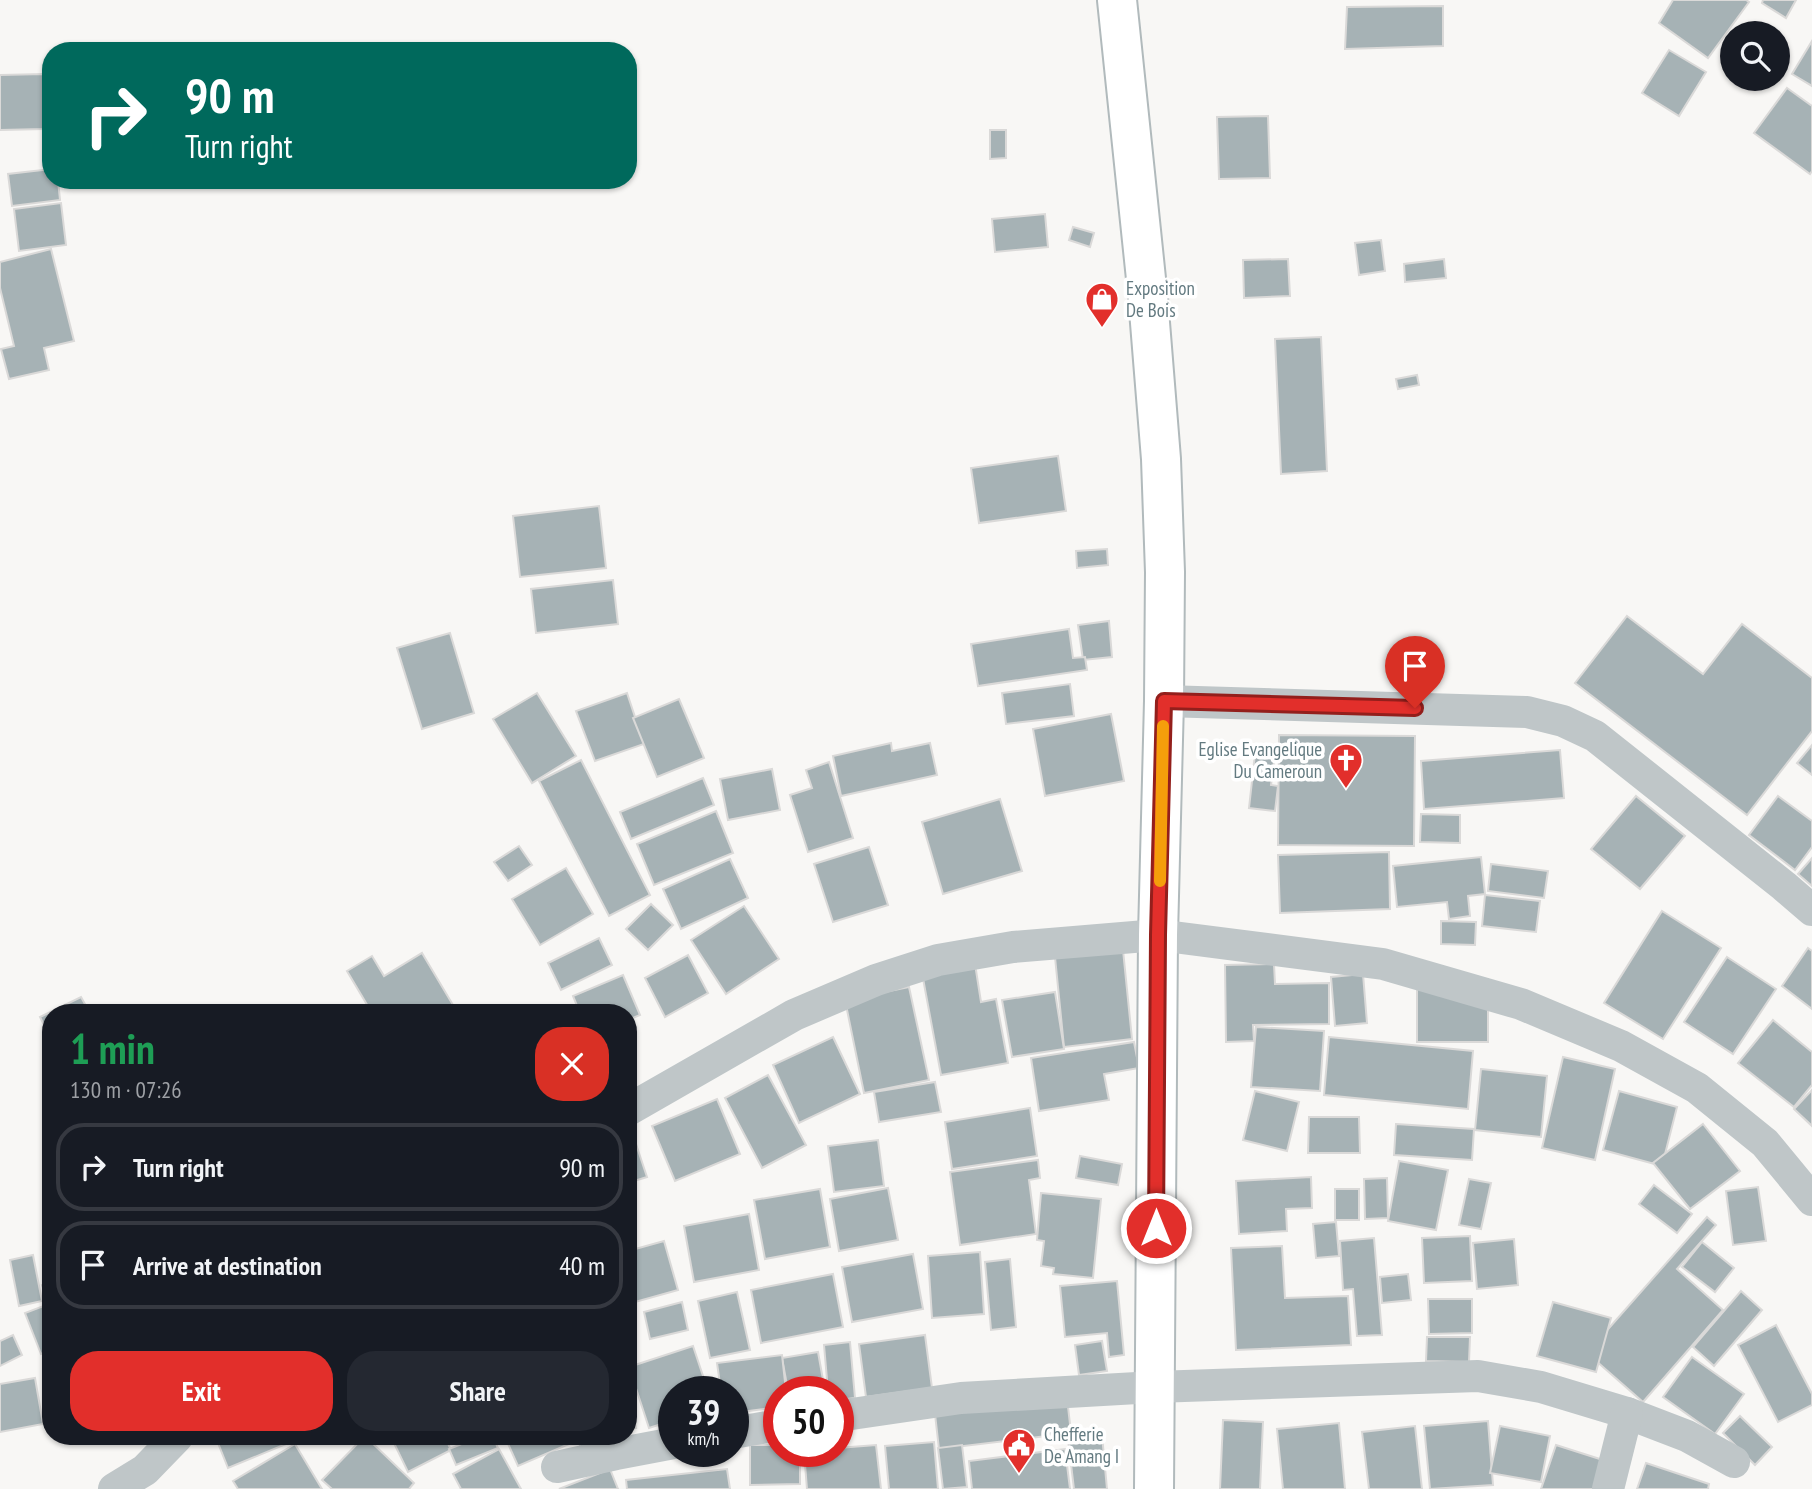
<!DOCTYPE html>
<meta charset="utf-8">
<style>
:root{--surface:#171b24;--page:#242831;--text:#f1f3f6;--muted:#9ea1a6;--line:#363941;--accent:#e22f2b}
body{margin:0;font-family:"PT Sans Narrow",sans-serif;background:var(--page);color:var(--text);height:100vh;display:flex;flex-direction:column;font-size:26px;white-space:nowrap}
*{box-sizing:border-box;margin:0}
p{font-size:23px;color:var(--muted)}
.icon{flex:none;width:38px;height:38px;fill:none;stroke:currentColor;stroke-width:2;stroke-linecap:round;stroke-linejoin:round}
.map{position:relative;flex:1;overflow:hidden}
.details{position:absolute;left:42px;top:1004px;width:595px;height:441px;display:flex;flex-direction:column;background:var(--surface);border-radius:28px;box-shadow:0 2px 5px #0004}
.details>*{flex:none}
.top-card{position:absolute;left:42px;top:42px;width:595px;height:147px;border-radius:28px;box-shadow:0 2px 5px #0004;background:#00695c;color:#fff;overflow:hidden}
.fabs{position:absolute;left:1720px;top:21px;display:grid;gap:14px}
.fabs a{display:grid;place-items:center;width:70px;height:70px;border-radius:50%;background:var(--surface);box-shadow:0 2px 5px #0004;font-size:35px}
.speed{position:absolute;left:658px;top:1376px;display:flex;gap:14px;font-size:35px;font-weight:700;text-align:center}
.speed>*{display:grid;place-content:center;width:91px;height:91px;border-radius:50%;background:var(--surface);box-shadow:0 2px 5px #0004;line-height:1}
.speed small{font-size:18px;font-weight:400}
.speed .limit{border:10px solid #d22;background:#fff;color:#111}
.pin{position:absolute;display:grid;place-items:center;width:60px;height:60px;color:#fff;margin:-72px -30px;border-radius:50% 50% 50% 0;rotate:-45deg;box-shadow:0 0 7px #0007}
.pin .icon{rotate:45deg}
.me{position:absolute;width:77px;margin:-38px;rotate:0deg;stroke-linejoin:round;filter:drop-shadow(0 0 5px #0008)}
.turn{display:flex;align-items:center;gap:24px;height:147px;padding:0 28px;font-size:32px}
.turn .icon{width:91px;height:91px;stroke-width:2.5}
.turn b{display:block;font-size:49px;line-height:60px}
.round{display:grid;place-items:center;flex:none;width:74px;height:74px;border-radius:28px;background:var(--page)}
.overview{display:flex;align-items:center;justify-content:space-between;height:119px;padding:0 28px}
h1{font-size:42px;font-weight:800;line-height:52px;color:#1e9e55}
.button{display:flex;gap:14px;margin-top:auto;padding:14px 28px}
.button a{flex:1;height:80px;border-radius:28px;background:var(--accent);color:#fff;font-size:28px;font-weight:800;line-height:80px;text-align:center}
.button a+a{background:var(--page);color:var(--text)}
ul{padding:0;list-style:none}
li{display:flex;align-items:center;gap:21px;height:88px;margin:0 14px 10px;padding:0 14px;border:4px solid var(--line);border-radius:28px}
li div{flex:1}
li b{display:block;font-size:26px}
li em{font-style:normal}
.map>svg:first-child{display:block}
.building{fill:#a6b2b5;stroke:#dad9d8;stroke-width:2}
.lines{fill:none;stroke-linecap:round;stroke-linejoin:round}
.secondary-casing{stroke:#b1babc;stroke-width:42}
.minor{stroke:#bfc6c8;stroke-width:32}
.secondary{stroke:#fff;stroke-width:38}
.route-casing{stroke:#931f1c;stroke-width:18}
.route{stroke:#e22f2b;stroke-width:12}
.slow{stroke:#f59e0b;stroke-width:12}
.labels{text-anchor:middle;dominant-baseline:central;stroke-width:7;stroke-linejoin:round;paint-order:stroke}
.poi-label{font-size:19px;fill:#637a80;stroke:#fff;text-anchor:start}
</style>
<div class="map">
<svg width="1812" height="1489" viewBox="0 0 1812 1489">
<rect width="100%" height="100%" fill="#f8f7f5"/>
<g class="building">
<polygon points="1673,0 1746,0 1749,2 1708,58 1659,23"/>
<polygon points="1763,0 1796,0 1786,18 1762,3"/>
<polygon points="1443,6 1443,46 1345,49 1347,7"/>
<polygon points="1812,41 1812,86 1792,74"/>
<polygon points="1669,50 1706,72 1679,116 1642,93"/>
<polygon points="44,74 44,129 0,130 0,75"/>
<polygon points="1787,88 1812,106 1812,171 1810,174 1754,133"/>
<polygon points="1268,116 1270,178 1219,179 1217,117"/>
<polygon points="990,130 1006,130 1006,158 990,159"/>
<polygon points="51,169 51,180 58,180 60,200 12,206 8,174"/>
<polygon points="61,203 66,245 19,251 14,209"/>
<polygon points="1045,214 1048,247 995,252 992,219"/>
<polygon points="1073,227 1094,233 1090,247 1069,240"/>
<polygon points="1381,240 1385,271 1359,275 1355,243"/>
<polygon points="51,249 74,341 44,348 49,370 9,379 1,349 14,346 0,288 0,262"/>
<polygon points="1288,259 1290,296 1244,298 1243,260"/>
<polygon points="1444,259 1446,278 1405,282 1404,264"/>
<polygon points="1321,337 1327,471 1281,474 1275,339"/>
<polygon points="1417,375 1419,385 1398,389 1396,379"/>
<polygon points="1058,456 1066,511 979,523 971,468"/>
<polygon points="599,506 606,568 520,577 513,516"/>
<polygon points="1107,549 1108,565 1077,568 1076,551"/>
<polygon points="613,580 618,624 536,633 531,589"/>
<polygon points="1627,616 1703,674 1742,624 1812,678 1812,731 1747,815 1575,683"/>
<polygon points="1109,621 1112,657 1083,660 1078,625"/>
<polygon points="1069,629 1073,658 1085,657 1087,670 978,686 971,644"/>
<polygon points="450,633 474,713 422,729 397,648"/>
<polygon points="1070,684 1074,716 1006,724 1002,693"/>
<polygon points="537,693 576,756 532,783 493,719"/>
<polygon points="627,693 644,744 595,761 576,711"/>
<polygon points="679,699 704,758 657,777 633,718"/>
<polygon points="1111,714 1124,781 1045,796 1033,729"/>
<polygon points="1279,735 1415,736 1414,846 1278,845"/>
<polygon points="891,743 892,751 930,743 937,775 841,796 833,756"/>
<polygon points="1256,745 1276,747 1271,785 1278,786 1275,811 1249,808"/>
<polygon points="1812,745 1812,775 1797,763"/>
<polygon points="1560,750 1564,798 1424,809 1421,761"/>
<polygon points="581,760 650,895 609,916 539,781"/>
<polygon points="829,762 853,838 808,852 790,795 812,788 806,770"/>
<polygon points="772,769 780,810 728,820 720,779"/>
<polygon points="703,778 714,805 631,839 620,812"/>
<polygon points="1636,796 1685,836 1640,889 1591,849"/>
<polygon points="1778,796 1812,821 1812,847 1795,870 1749,835"/>
<polygon points="1000,799 1022,871 943,894 922,822"/>
<polygon points="716,811 733,853 654,885 637,844"/>
<polygon points="1421,814 1460,815 1460,843 1420,842"/>
<polygon points="519,846 532,865 508,881 494,862"/>
<polygon points="869,847 888,905 833,922 814,864"/>
<polygon points="1389,852 1390,909 1280,913 1278,855"/>
<polygon points="1481,857 1485,894 1468,896 1470,916 1449,919 1447,902 1397,907 1393,866"/>
<polygon points="1812,858 1812,886 1798,874"/>
<polygon points="730,859 748,898 681,929 663,889"/>
<polygon points="1491,864 1548,871 1544,898 1488,891"/>
<polygon points="566,868 593,914 540,945 512,899"/>
<polygon points="1485,895 1540,901 1536,932 1482,926"/>
<polygon points="651,904 673,925 648,950 626,929"/>
<polygon points="744,906 779,959 726,994 691,940"/>
<polygon points="1662,911 1721,948 1663,1039 1604,1003"/>
<polygon points="1441,921 1476,922 1475,945 1441,944"/>
<polygon points="599,938 612,965 561,990 548,963"/>
<polygon points="1808,948 1812,951 1812,1009 1782,986"/>
<polygon points="1123,950 1132,1039 1064,1047 1055,957"/>
<polygon points="422,953 456,1010 450,1013 372,1013 347,971 372,956 384,976"/>
<polygon points="688,955 708,993 665,1017 645,978"/>
<polygon points="1727,957 1776,989 1733,1054 1684,1022"/>
<polygon points="975,964 981,1002 996,999 1008,1063 941,1075 922,973"/>
<polygon points="1274,964 1275,984 1329,983 1329,1024 1253,1025 1254,1041 1226,1042 1225,965"/>
<polygon points="1363,974 1367,1023 1335,1026 1331,977"/>
<polygon points="623,975 640,1015 628,1020 628,1013 580,1013 573,996"/>
<polygon points="1488,979 1488,1042 1417,1042 1417,980"/>
<polygon points="909,987 929,1080 864,1093 845,1000"/>
<polygon points="1055,992 1064,1049 1012,1057 1002,1000"/>
<polygon points="81,997 90,1013 51,1013 51,1039 40,1017"/>
<polygon points="559,1006 563,1013 547,1013"/>
<polygon points="1773,1020 1812,1052 1812,1085 1794,1107 1738,1063"/>
<polygon points="1256,1027 1324,1031 1320,1091 1251,1087"/>
<polygon points="833,1037 860,1094 799,1123 773,1065"/>
<polygon points="1329,1037 1473,1051 1468,1109 1324,1095"/>
<polygon points="1134,1042 1139,1068 1104,1074 1109,1100 1039,1111 1031,1058"/>
<polygon points="1563,1057 1615,1069 1595,1160 1542,1148"/>
<polygon points="1481,1069 1547,1076 1541,1137 1475,1130"/>
<polygon points="768,1075 806,1145 762,1168 725,1098"/>
<polygon points="935,1082 941,1112 879,1122 874,1092"/>
<polygon points="1812,1090 1812,1126 1794,1109"/>
<polygon points="1255,1091 1299,1102 1287,1151 1243,1140"/>
<polygon points="1619,1091 1677,1107 1662,1166 1603,1150"/>
<polygon points="717,1099 740,1154 675,1181 652,1126"/>
<polygon points="1030,1108 1037,1156 952,1169 945,1122"/>
<polygon points="1309,1117 1359,1117 1360,1153 1308,1153"/>
<polygon points="1396,1124 1474,1129 1472,1160 1394,1155"/>
<polygon points="1703,1124 1740,1171 1690,1209 1653,1163"/>
<polygon points="634,1138 647,1177 628,1183 628,1140"/>
<polygon points="878,1140 884,1186 834,1192 828,1146"/>
<polygon points="1080,1156 1122,1164 1118,1185 1076,1178"/>
<polygon points="1038,1160 1040,1178 1029,1180 1036,1234 960,1245 950,1172"/>
<polygon points="1399,1161 1448,1170 1436,1230 1388,1221"/>
<polygon points="1311,1177 1312,1208 1286,1209 1287,1231 1239,1234 1236,1181"/>
<polygon points="1387,1178 1388,1218 1365,1219 1364,1179"/>
<polygon points="1469,1179 1491,1183 1481,1229 1459,1225"/>
<polygon points="1654,1185 1692,1214 1677,1233 1639,1204"/>
<polygon points="1758,1187 1766,1241 1733,1245 1726,1191"/>
<polygon points="888,1188 898,1240 839,1251 830,1199"/>
<polygon points="820,1189 830,1247 765,1259 754,1200"/>
<rect x="1335" y="1189" width="24" height="31"/>
<polygon points="1041,1193 1101,1199 1093,1278 1053,1274 1054,1268 1041,1266 1044,1241 1037,1240"/>
<polygon points="749,1214 759,1270 694,1282 684,1226"/>
<polygon points="1707,1217 1716,1225 1677,1269 1723,1310 1643,1402 1587,1353"/>
<polygon points="1336,1222 1339,1256 1316,1258 1313,1224"/>
<polygon points="1470,1236 1472,1281 1424,1283 1422,1238"/>
<polygon points="1374,1238 1382,1335 1357,1336 1353,1289 1343,1290 1340,1241"/>
<polygon points="1514,1239 1518,1285 1477,1289 1473,1243"/>
<polygon points="664,1241 678,1290 628,1304 628,1251"/>
<polygon points="1702,1242 1734,1268 1715,1292 1682,1267"/>
<polygon points="1282,1246 1285,1298 1348,1296 1351,1345 1236,1350 1231,1248"/>
<polygon points="980,1252 984,1314 932,1318 928,1256"/>
<polygon points="913,1254 923,1309 852,1322 842,1267"/>
<polygon points="33,1255 42,1301 19,1306 10,1260"/>
<polygon points="1010,1259 1016,1327 991,1330 985,1262"/>
<polygon points="833,1274 843,1327 761,1343 751,1290"/>
<polygon points="1408,1274 1411,1300 1382,1303 1380,1277"/>
<polygon points="1117,1281 1124,1355 1109,1357 1107,1333 1065,1337 1060,1286"/>
<polygon points="51,1282 51,1350 41,1354 25,1313 49,1304 42,1285"/>
<polygon points="1741,1291 1762,1310 1714,1366 1693,1347"/>
<polygon points="737,1292 750,1350 710,1358 698,1301"/>
<polygon points="1428,1299 1472,1299 1472,1333 1429,1334"/>
<polygon points="682,1302 688,1330 650,1339 644,1312"/>
<polygon points="1553,1302 1611,1318 1596,1372 1537,1356"/>
<polygon points="1776,1325 1812,1394 1812,1405 1778,1422 1738,1345"/>
<polygon points="13,1335 22,1355 0,1366 0,1341"/>
<polygon points="925,1335 932,1388 866,1397 859,1344"/>
<polygon points="1427,1337 1470,1337 1469,1362 1426,1361"/>
<polygon points="1102,1341 1107,1371 1079,1375 1075,1345"/>
<polygon points="850,1342 855,1398 838,1400 838,1391 828,1391 824,1345"/>
<polygon points="693,1346 708,1391 674,1391 674,1420 649,1428 629,1367"/>
<polygon points="818,1352 825,1391 788,1391 782,1358"/>
<polygon points="782,1355 786,1391 779,1391 779,1407 733,1413 733,1391 721,1391 717,1363"/>
<polygon points="1692,1357 1744,1394 1715,1434 1663,1397"/>
<polygon points="35,1378 43,1424 0,1432 0,1384"/>
<polygon points="628,1388 636,1428 628,1430"/>
<polygon points="1067,1398 1071,1433 939,1449 935,1414"/>
<polygon points="1740,1416 1772,1447 1755,1465 1723,1433"/>
<polygon points="1223,1420 1263,1422 1260,1489 1220,1489"/>
<polygon points="1488,1421 1493,1485 1430,1489 1424,1426"/>
<polygon points="1339,1423 1345,1489 1283,1489 1277,1429"/>
<polygon points="1415,1426 1422,1489 1369,1489 1362,1432"/>
<polygon points="1500,1426 1550,1436 1541,1482 1490,1473"/>
<polygon points="1102,1435 1107,1489 1074,1489 1068,1439"/>
<polygon points="219,1437 289,1437 291,1442 228,1468 216,1438"/>
<polygon points="364,1437 366,1437 414,1483 409,1489 332,1489 322,1480"/>
<polygon points="391,1437 445,1437 451,1450 408,1472"/>
<polygon points="479,1437 493,1437 498,1448 456,1465 449,1449"/>
<polygon points="505,1437 574,1437 576,1441 518,1466"/>
<polygon points="577,1437 612,1437 581,1448"/>
<polygon points="934,1442 938,1489 889,1489 885,1446"/>
<polygon points="295,1444 322,1489 238,1489 233,1481"/>
<polygon points="750,1445 779,1445 779,1451 800,1451 800,1484 750,1485"/>
<polygon points="876,1445 881,1489 807,1489 804,1452 838,1451 838,1448"/>
<polygon points="962,1445 967,1487 943,1489 938,1448"/>
<polygon points="1556,1445 1606,1461 1597,1489 1541,1489"/>
<polygon points="499,1449 521,1489 461,1489 453,1474"/>
<polygon points="1065,1449 1070,1489 972,1489 969,1461"/>
<polygon points="1646,1463 1709,1484 1708,1489 1637,1489"/>
<polygon points="610,1469 618,1489 559,1489"/>
<polygon points="727,1469 730,1489 627,1489 626,1480"/>
</g>
<g class="lines">
<defs>
<polyline id="secondary" points="1117,0 1148,298 1161,459 1165,572 1164,701 1158,935 1154,1489"/>
</defs>
<use href="#secondary" class="secondary-casing"/>
<g class="minor">
<polyline points="1164,701 1527,712 1563,721 1595,736 1784,886 1812,910"/>
<polyline points="628,1110 794,1015 876,980 938,960 1013,947 1158,935 1383,964 1521,1004 1621,1046 1697,1088 1765,1143 1812,1200"/>
<polyline points="838,1416 961,1398 1155,1387 1478,1376 1541,1387 1627,1413 1687,1436 1734,1462"/>
<polyline points="733,1433 779,1425"/>
<polyline points="557,1467 616,1454 674,1443"/>
<polyline points="114,1489 145,1470 177,1437"/>
<polyline points="1608,1489 1627,1413"/>
</g>
<use href="#secondary" class="secondary"/>
</g>
<g class="lines">
<defs>
<polyline id="route" points="1156,1228 1158,935 1164,701 1415,708"/>
</defs>
<use href="#route" class="route-casing"/>
<use href="#route" class="route"/>
<polyline class="slow" points="1160,881 1163,726"/>
</g>
<defs>
<symbol id="shop-pin" viewBox="-11 -11 22 30"><path d="M0 17L-7.5 6A9.5 9.5 0 1 1 7.5 6Z" fill="#e22f2b" stroke="#fff"/><path d="M-5-2.5h2.3a2.7 3.5 0 0 1 5.4 0H5L5.5 6h-11ZM-1.5-2.5h3a1.5 2.3 0 0 0-3 0Z" fill="#fff"/></symbol>
<symbol id="church-pin" viewBox="-11 -11 22 30"><path d="M0 17L-7.5 6A9.5 9.5 0 1 1 7.5 6Z" fill="#e22f2b" stroke="#fff"/><path d="M-1.2-6h2.4v3.5h3.3v2.4h-3.3V6h-2.4V-.1h-3.3v-2.4h3.3Z" fill="#fff"/></symbol>
<symbol id="civic-pin" viewBox="-11 -11 22 30"><path d="M0 17L-7.5 6A9.5 9.5 0 1 1 7.5 6Z" fill="#e22f2b" stroke="#fff"/><path d="M-.6-6.5H3V-4.5H.6V-3L4-1V1h2V6H-6V1h2V-1L-.6-3ZM-1.2 2.5V6h2.4V2.5Z" fill="#fff"/></symbol>
</defs>
<g fill-rule="evenodd">
<use href="#shop-pin" x="1083" y="280" width="38" height="52"/>
<use href="#church-pin" x="1327" y="741" width="38" height="52"/>
<use href="#civic-pin" x="1000" y="1426" width="38" height="52"/>
</g>
<g class="labels">
<g class="poi-label">
<text x="1126" y="288">Exposition<tspan x="1126" dy="22">De Bois</tspan></text>
<text x="1322" y="749" text-anchor="end">Eglise Evangelique<tspan x="1322" dy="22">Du Cameroun</tspan></text>
<text x="1044" y="1434">Chefferie<tspan x="1044" dy="22">De Amang I</tspan></text>
</g>
</g>
</svg>
<div class="fabs">
<a><svg class="icon" aria-label="search" viewBox="0 0 24 24"><circle cx="10" cy="10" r="6"/><path d="M15 15l6 6"/></svg></a>
</div>
<div class="speed"><div>39<small>km/h</small></div><div class="limit">50</div></div>
<div class="pin" style="left:1415px;top:708px;background:#d93025"><svg class="icon" aria-label="arrive" viewBox="0 0 24 24"><path d="M6 21V4h12l-3 4 3 4H6"/></svg></div>
<svg class="me" style="left:1156px;top:1228px" viewBox="-20 -20 40 40"><circle r="17" fill="#e22f2b" stroke="#fff" stroke-width="3"/><path d="M0-11L8 9 0 5-8 9z" fill="#fff"/></svg>
<div class="top-card">
<div class="turn"><svg class="icon" aria-label="right" viewBox="0 0 24 24"><path d="M7 20v-9h11M14 6l5 5-5 5"/></svg><div><b>90 m</b>Turn right</div></div>
</div>
<section class="details">
<div class="overview"><div><h1>1 min</h1><p>130 m · 07:26</p></div><a class="round" style="background:#d93025;color:#fff"><svg class="icon" aria-label="close" viewBox="0 0 24 24"><path d="M6 6l12 12M18 6L6 18"/></svg></a></div>
<ul>
<li><svg class="icon" aria-label="right" viewBox="0 0 24 24"><path d="M7 20v-9h11M14 6l5 5-5 5"/></svg><div><b>Turn right</b></div><em>90 m</em></li>
<li><svg class="icon" aria-label="arrive" viewBox="0 0 24 24"><path d="M6 21V4h12l-3 4 3 4H6"/></svg><div><b>Arrive at destination</b></div><em>40 m</em></li>
</ul>
<div class="button"><a>Exit</a><a>Share</a></div>
</section>
</div>
